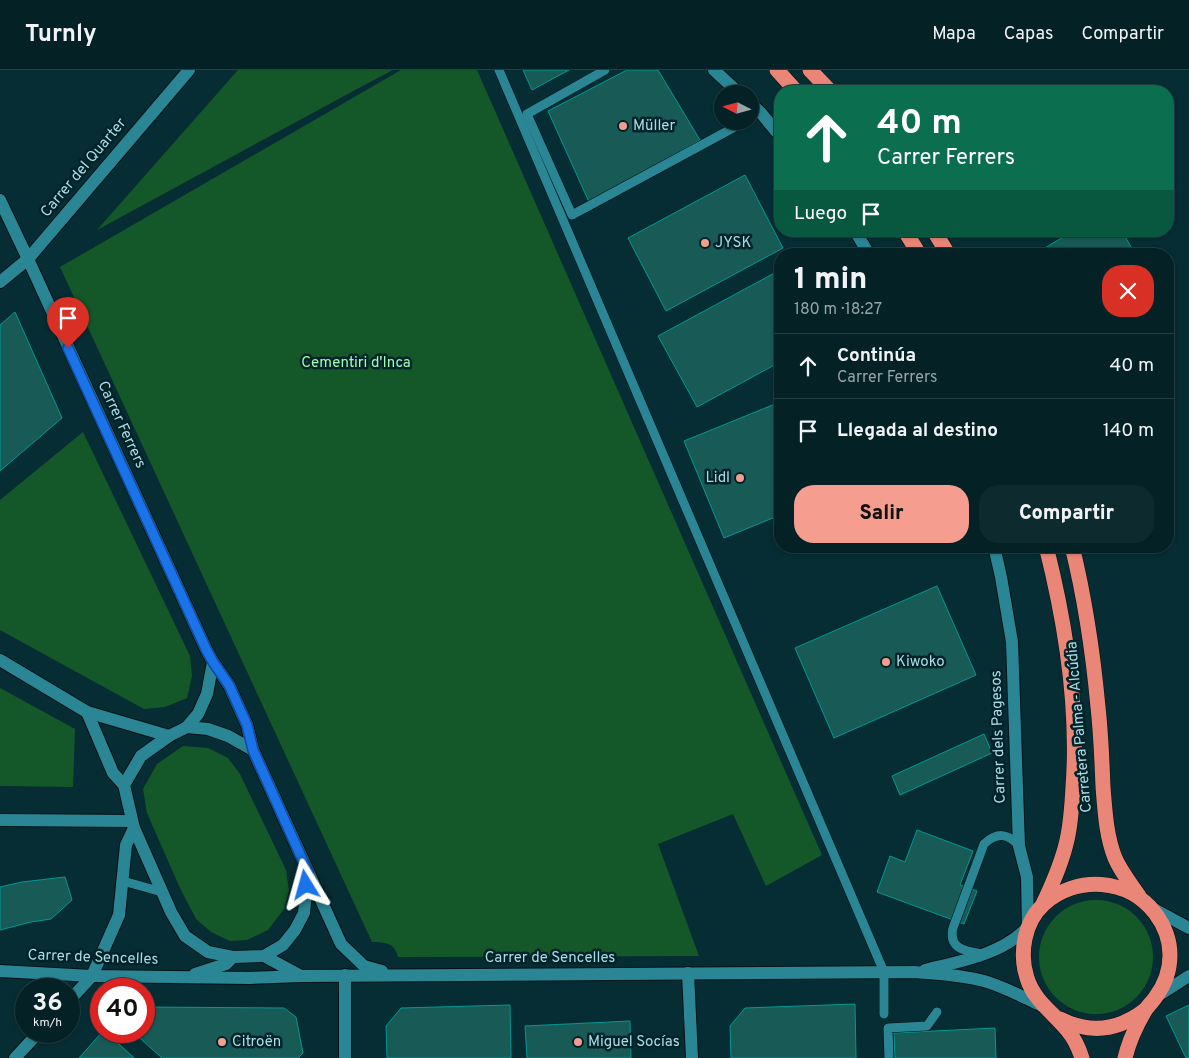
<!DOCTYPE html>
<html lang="es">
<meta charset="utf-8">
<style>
:root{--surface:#042226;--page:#0d2a2e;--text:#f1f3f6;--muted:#97a4a7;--line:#253f43;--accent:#f59d8f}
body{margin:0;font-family:Overpass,sans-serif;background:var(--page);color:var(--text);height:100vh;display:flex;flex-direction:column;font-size:19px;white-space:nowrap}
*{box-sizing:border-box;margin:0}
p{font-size:16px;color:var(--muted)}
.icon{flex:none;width:28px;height:28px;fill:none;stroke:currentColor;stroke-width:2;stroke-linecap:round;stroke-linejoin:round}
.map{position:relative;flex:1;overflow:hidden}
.panel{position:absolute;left:774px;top:178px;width:400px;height:305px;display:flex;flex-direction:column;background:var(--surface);border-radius:20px;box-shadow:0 1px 4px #0004,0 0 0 1px var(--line)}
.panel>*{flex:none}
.hud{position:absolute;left:774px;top:15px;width:400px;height:152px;border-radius:20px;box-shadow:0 1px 4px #0004,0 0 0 1px var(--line);background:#0b6e4f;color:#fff;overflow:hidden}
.needle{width:32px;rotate:276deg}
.buttons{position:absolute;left:714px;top:15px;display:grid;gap:10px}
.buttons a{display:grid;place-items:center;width:45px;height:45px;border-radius:50%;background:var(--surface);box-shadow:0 1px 4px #0004,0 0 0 1px var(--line);font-size:25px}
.speed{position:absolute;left:15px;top:908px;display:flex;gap:10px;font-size:25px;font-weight:700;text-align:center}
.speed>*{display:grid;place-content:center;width:65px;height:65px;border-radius:50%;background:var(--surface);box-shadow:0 1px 4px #0004,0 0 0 1px var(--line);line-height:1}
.speed small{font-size:12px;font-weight:400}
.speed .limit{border:8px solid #d22;background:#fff;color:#111}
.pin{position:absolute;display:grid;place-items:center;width:42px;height:42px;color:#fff;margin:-51px -21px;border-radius:50% 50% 50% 0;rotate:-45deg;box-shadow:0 0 5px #0007}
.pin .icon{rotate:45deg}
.me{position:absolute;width:55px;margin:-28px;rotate:352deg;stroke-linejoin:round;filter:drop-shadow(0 0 4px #0008)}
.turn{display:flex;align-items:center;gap:18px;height:105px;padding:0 20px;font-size:22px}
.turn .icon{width:65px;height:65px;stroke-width:2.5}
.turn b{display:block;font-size:35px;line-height:42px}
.then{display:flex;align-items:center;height:48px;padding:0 20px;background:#0003;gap:10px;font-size:19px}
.round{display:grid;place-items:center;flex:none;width:52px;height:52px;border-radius:20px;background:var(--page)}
.overview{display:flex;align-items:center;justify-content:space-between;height:85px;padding:0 20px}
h1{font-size:30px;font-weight:800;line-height:38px}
.cta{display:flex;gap:10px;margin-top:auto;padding:10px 20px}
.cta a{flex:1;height:58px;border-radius:20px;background:var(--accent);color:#111;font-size:20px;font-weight:800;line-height:58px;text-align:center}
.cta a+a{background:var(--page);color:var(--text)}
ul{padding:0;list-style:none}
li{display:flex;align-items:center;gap:15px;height:65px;padding:0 20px;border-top:1px solid var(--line)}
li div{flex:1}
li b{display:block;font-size:19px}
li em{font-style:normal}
header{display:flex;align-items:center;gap:30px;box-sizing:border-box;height:70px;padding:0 25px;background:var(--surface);border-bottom:1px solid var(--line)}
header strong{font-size:24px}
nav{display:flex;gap:28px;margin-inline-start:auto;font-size:18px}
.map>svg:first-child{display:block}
.green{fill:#145829}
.building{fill:#175a56;stroke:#009a94}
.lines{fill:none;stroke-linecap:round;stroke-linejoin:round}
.lane-casing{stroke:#051316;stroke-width:10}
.street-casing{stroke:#051316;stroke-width:14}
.secondary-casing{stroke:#051316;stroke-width:14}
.highway-casing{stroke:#051316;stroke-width:16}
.lane{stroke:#2a8694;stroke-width:9}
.street{stroke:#2a8694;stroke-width:12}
.secondary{stroke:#2a8694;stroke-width:12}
.highway{stroke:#ea8677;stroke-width:15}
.route-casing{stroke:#114b97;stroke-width:12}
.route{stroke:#1a73e8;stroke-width:9}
.poi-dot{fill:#f59d8f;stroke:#002329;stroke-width:2}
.labels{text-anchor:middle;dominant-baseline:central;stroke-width:5;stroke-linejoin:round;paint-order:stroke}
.poi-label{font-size:15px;fill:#a9dce5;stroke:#002329;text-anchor:start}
.street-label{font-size:15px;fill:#a9dce5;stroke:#002329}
.park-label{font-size:15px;fill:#9dfdb0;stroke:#002329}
</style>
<header>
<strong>Turnly</strong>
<nav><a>Mapa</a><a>Capas</a><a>Compartir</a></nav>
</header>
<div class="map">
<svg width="1189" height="988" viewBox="0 0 1189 988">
<rect width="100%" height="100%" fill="#062d33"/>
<g class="green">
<polygon points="238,0 393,0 357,19 97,160"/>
<path d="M401,0h76l345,785 -56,31 -33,-72 -75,30 41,112 -301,1c-3,-14 -13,-15 -26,-15l-312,-675z"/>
<polygon points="83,362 190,586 192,606 187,628 165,637 144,639 0,560 0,430"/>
<polygon points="0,618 75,659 73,717 0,716"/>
<polygon points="183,676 208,678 228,688 240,704 286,800 289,820 284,839 268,860 247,870 230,871 211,862 196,849 179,816 147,743 143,719 157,694"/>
<circle cx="1096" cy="887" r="57"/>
</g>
<g class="building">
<polygon points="523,0 569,0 532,20"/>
<polygon points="627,0 658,0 700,70 589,132 548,41"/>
<polygon points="745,105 783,178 666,241 628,168"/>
<polygon points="1073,161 1122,161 1135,184 1035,184"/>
<polygon points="780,200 780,292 697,337 658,266"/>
<polygon points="15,242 62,348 0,401 0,255"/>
<polygon points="780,332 780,445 724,468 684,371"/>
<polygon points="937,516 976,605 834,668 795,578"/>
<polygon points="984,664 992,683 900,725 892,706"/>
<polygon points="917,760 973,781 960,815 977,821 964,854 877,822 890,786 905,792"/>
<polygon points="65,807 72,830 51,849 31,852 0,860 0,817 22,812"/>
<polygon points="855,934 856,988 731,988 730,956 745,938"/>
<polygon points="510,935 511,988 387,988 386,956 401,938"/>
<polygon points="1189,935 1189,987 1186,988 1166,946"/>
<polygon points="144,937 284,938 296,947 303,983 298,988 162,988 132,961 144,961"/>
<polygon points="630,951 631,988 527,988 525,956"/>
<polygon points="995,958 996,988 895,988 894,963"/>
<polygon points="103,961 105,961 134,988 79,988"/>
</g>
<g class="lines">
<defs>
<g id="lane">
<polyline points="499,0 884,902 884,944"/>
<polyline points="605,0 527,44 572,145 746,51"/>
<polyline points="123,811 162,822"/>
<path d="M982,884c-16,-3 -34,-5 -29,-26l31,-84c13,-12 24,-11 35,2"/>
<polyline points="889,988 888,958 927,956 937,942"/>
</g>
<g id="street">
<polyline points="714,0 740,24"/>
<polyline points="750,33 761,43 780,66"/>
<polyline points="0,130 28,189 206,579 213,592 229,615 247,655 253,680"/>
<polyline points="855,161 869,184"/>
<polyline points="0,212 28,189 189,0"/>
<polyline points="994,476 1001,507 1012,572 1019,776 1027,807 1028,857"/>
<polyline points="187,657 198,644 207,624 213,592"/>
<polyline points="0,750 132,751"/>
<polyline points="0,901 92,906 250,908 301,906"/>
<polyline points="688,903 692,988"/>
<polyline points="195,904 226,894 233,887"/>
<polyline points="69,931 92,906 119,845 126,775 134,758"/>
<polyline points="15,988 40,961"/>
</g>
<g id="secondary">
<polyline points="0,590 87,642 169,666"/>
<polyline points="87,642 113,703 124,715"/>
<polyline points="308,802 304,843 295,860 283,875 264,886 233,887 208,882 185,866 171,842 134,758 124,715 141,686 169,666 187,657 208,659 228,666 253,680 341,874 364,896 382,901"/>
<polyline points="1152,838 1189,858"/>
<path d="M264,886l37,20 614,-4c23,2 47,3 69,9 21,6 41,17 60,26"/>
<path d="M925,900c36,-9 76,-15 103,-43"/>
<polyline points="345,905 345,988"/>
<polyline points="1156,927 1189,906"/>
</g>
<g id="highway">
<polyline points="777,0 796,21"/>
<polyline points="810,0 830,21"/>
<polyline points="905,161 919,184"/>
<polyline points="934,161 948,184"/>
<path d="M1072,476c13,53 21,107 26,161 3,27 4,54 5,80 2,24 3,48 12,71 6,14 16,26 24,38"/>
<path d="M1043,834c10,-21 19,-41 24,-64 4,-17 5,-35 6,-53 6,-81 -7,-162 -27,-241"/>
<path d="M1060,949c30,15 58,12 85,-9"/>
<path d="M1082,988c-3,-9 -7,-19 -14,-27 -14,-18 -34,-30 -41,-53 -8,-24 -3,-56 17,-74 32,-29 84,-26 111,9 9,12 15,27 15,42 0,15 -6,31 -15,43 -3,4 -6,7 -9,11 -9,15 -17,32 -21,49"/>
</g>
</defs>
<use href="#lane" class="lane-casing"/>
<use href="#street" class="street-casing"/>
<use href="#secondary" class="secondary-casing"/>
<use href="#highway" class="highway-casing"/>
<use href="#lane" class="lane"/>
<use href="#street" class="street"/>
<use href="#secondary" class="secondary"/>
<use href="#highway" class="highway"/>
</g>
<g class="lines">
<defs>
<polyline id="route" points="68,278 206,579 213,592 229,615 247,655 253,680 308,802 306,815"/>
</defs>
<use href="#route" class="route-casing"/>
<use href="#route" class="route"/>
</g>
<g class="poi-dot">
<circle cx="623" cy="56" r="5"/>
<circle cx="705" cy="173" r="5"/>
<circle cx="740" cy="408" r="5"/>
<circle cx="886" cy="592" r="5"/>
<circle cx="222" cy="972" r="5"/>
<circle cx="578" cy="972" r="5"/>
</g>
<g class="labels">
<g class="poi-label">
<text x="633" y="56">Müller</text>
<text x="715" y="173">JYSK</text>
<text x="730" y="408" text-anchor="end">Lidl</text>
<text x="896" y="592">Kiwoko</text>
<text x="232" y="972">Citroën</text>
<text x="588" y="972">Miguel Socías</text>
</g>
<g class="street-label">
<text transform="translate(84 98) rotate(-50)">Carrer del Quarter</text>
<text transform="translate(121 355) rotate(65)">Carrer Ferrers</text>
<text transform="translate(1080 657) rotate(-95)">Carretera Palma - Alcúdia</text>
<text transform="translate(999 667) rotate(-92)">Carrer dels Pagesos</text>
<text transform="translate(93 888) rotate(2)">Carrer de Sencelles</text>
<text x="550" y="888">Carrer de Sencelles</text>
</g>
<g class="park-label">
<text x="356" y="293">Cementiri d'Inca</text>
</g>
</g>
</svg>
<div class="buttons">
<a><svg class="needle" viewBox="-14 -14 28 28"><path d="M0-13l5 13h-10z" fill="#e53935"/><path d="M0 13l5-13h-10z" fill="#97a4a7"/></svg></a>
</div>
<div class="speed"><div>36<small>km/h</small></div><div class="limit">40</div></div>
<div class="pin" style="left:68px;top:278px;background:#d93025"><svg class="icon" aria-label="arrive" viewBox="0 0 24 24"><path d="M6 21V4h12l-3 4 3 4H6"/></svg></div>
<svg class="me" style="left:306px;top:815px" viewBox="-20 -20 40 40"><path d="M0-17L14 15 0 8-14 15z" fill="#1a73e8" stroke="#fff" stroke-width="4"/></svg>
<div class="hud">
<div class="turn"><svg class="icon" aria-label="ahead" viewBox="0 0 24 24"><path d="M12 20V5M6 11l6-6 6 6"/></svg><div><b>40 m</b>Carrer Ferrers</div></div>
<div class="then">Luego<svg class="icon" aria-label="arrive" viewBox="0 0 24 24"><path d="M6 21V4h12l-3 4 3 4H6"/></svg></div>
</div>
<section class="panel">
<div class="overview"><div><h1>1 min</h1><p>180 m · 18:27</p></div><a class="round" style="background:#d93025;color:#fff"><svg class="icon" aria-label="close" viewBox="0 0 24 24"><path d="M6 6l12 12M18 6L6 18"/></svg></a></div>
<ul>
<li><svg class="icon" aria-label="ahead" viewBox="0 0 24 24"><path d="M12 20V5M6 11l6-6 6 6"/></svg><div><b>Continúa</b><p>Carrer Ferrers</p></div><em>40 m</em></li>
<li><svg class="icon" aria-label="arrive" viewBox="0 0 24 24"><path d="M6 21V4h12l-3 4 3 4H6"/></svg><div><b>Llegada al destino</b></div><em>140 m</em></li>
</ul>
<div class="cta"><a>Salir</a><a>Compartir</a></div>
</section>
</div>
